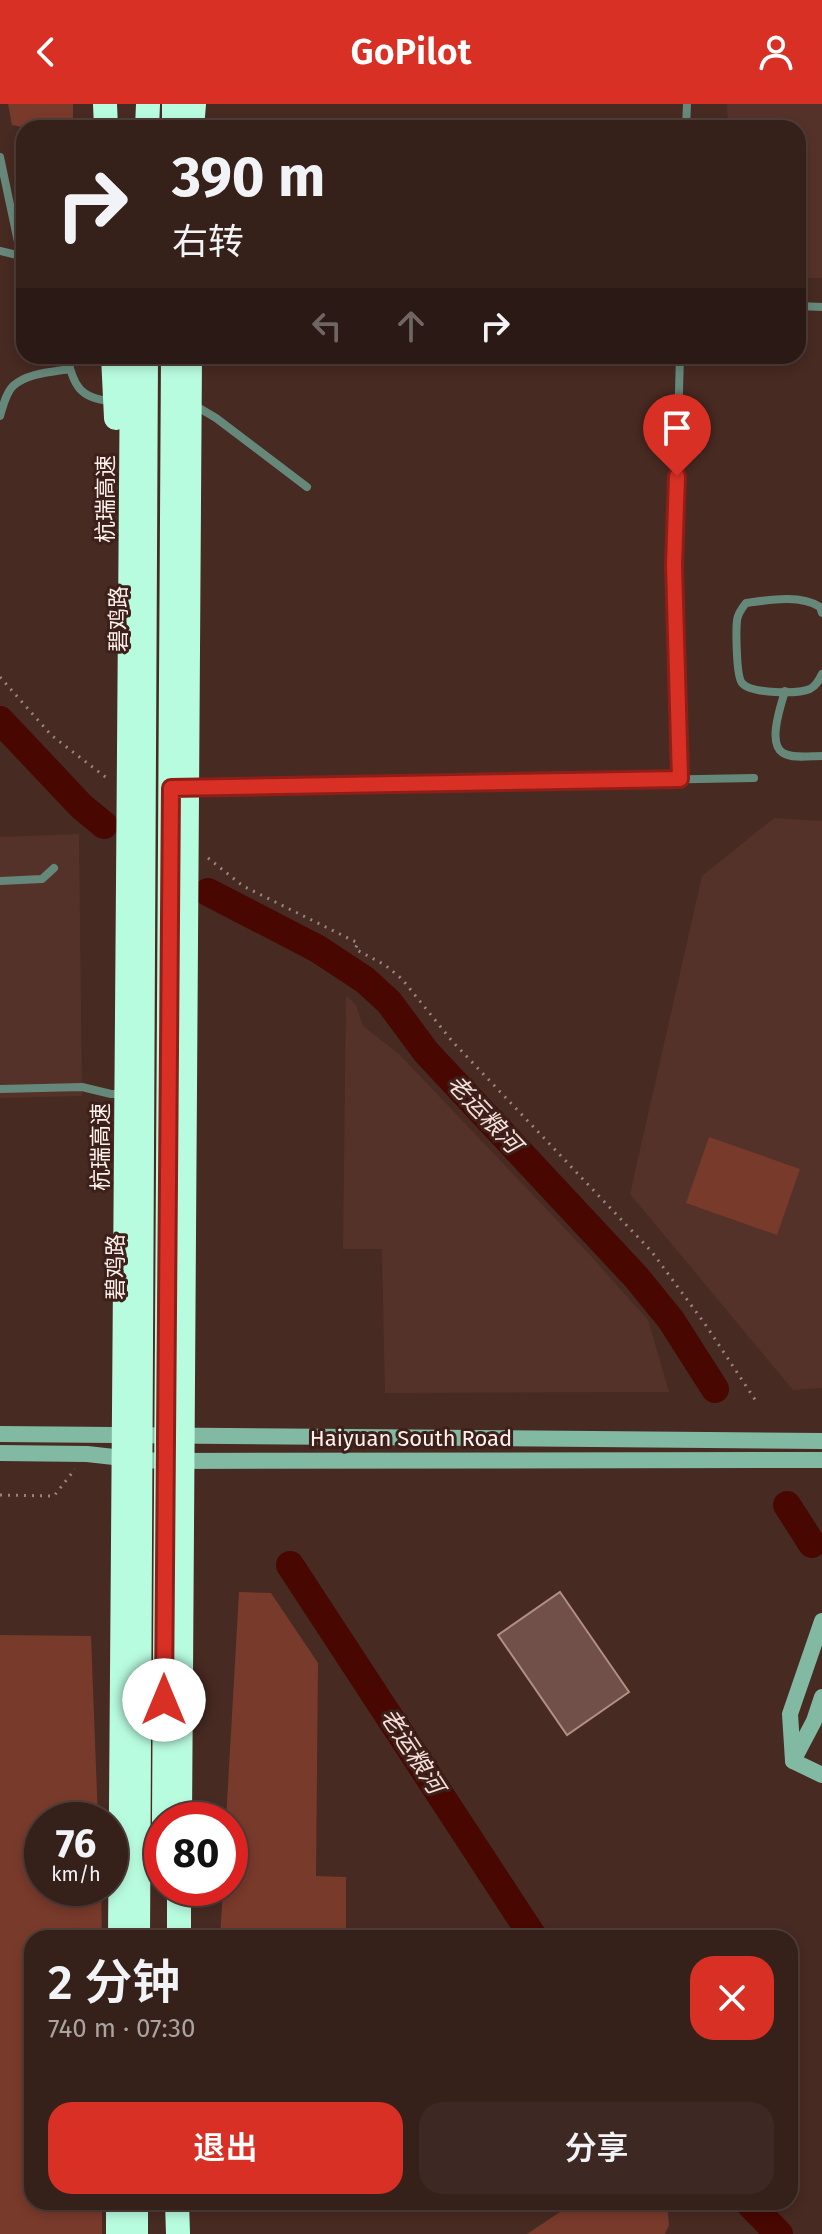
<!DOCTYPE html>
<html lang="zh">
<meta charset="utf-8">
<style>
:root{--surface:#35201a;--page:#3d2823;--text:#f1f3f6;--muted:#aaa3a2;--line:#4f3e39;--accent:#d93025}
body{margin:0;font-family:"Fira Sans","Noto Sans SC",sans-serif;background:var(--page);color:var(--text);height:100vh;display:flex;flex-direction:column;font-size:30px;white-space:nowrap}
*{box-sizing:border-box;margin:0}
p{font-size:26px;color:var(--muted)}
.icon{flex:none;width:44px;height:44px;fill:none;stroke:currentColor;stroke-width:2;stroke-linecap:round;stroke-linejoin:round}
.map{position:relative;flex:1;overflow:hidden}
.sheet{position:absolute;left:24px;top:1826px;width:774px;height:280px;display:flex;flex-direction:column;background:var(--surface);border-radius:24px;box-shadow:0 4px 12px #0003,0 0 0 2px var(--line)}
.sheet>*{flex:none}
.guide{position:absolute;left:16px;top:16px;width:790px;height:244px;border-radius:24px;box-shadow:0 4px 12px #0003,0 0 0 2px var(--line);background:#35201a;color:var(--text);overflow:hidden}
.speed{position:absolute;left:24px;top:1698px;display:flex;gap:16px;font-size:40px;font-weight:700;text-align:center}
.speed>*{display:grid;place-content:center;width:104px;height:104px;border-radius:50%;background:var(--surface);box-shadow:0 4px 12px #0003,0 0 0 2px var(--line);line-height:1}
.speed small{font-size:20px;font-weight:400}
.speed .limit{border:12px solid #d22;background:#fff;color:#111}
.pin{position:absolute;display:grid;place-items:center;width:68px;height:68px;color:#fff;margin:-82px -34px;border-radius:50% 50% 50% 0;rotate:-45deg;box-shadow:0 0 8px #0007}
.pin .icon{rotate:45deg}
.me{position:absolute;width:88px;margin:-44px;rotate:0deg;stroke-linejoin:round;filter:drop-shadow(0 0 6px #0008)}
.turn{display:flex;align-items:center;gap:28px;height:168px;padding:0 24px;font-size:36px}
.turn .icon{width:104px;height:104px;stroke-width:2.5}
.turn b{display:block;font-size:56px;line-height:68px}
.lanes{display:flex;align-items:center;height:76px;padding:0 24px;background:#0003;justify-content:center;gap:40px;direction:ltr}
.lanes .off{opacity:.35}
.round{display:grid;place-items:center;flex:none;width:84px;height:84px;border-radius:24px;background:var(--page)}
.head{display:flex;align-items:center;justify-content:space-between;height:136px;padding:0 24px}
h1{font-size:48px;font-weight:600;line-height:60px}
.button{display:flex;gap:16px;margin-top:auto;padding:16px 24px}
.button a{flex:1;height:92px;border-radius:24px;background:var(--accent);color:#fff;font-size:32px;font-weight:600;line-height:92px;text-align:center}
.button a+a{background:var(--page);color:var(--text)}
header{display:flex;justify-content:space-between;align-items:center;height:104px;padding:0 24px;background:var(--accent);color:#fff;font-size:36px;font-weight:600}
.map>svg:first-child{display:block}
.built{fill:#553229}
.green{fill:#783a2b}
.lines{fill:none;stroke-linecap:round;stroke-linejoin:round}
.river{stroke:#480700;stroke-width:28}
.building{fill:#705048;stroke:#b28e84;stroke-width:2}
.path{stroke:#98837d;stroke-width:3;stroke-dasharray:2 6;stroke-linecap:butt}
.lane{stroke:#66887a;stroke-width:8}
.secondary{stroke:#82b9a3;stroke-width:16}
.highway{stroke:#b8fce0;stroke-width:24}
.highway-bridge{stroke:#b8fce0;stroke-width:24}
.route-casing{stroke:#8d1f18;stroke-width:20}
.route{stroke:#d93025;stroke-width:14}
.labels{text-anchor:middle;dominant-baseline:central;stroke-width:6;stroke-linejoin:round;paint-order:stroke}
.street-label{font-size:22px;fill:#fef2ef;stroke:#3c2019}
.water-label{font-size:24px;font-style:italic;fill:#f5dfd9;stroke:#3c2019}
</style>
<header><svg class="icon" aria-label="back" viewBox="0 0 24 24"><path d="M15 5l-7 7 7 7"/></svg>GoPilot<svg class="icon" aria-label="person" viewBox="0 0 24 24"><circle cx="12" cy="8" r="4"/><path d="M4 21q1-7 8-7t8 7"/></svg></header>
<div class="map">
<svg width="822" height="2130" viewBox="0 0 822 2130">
<rect width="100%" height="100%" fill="#472a22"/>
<g class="built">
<polygon points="727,0 822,0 822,174 798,174 798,24 728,24"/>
<polygon points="774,714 822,717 822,1284 793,1286 630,1090 702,772"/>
<polygon points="79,730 82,992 0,994 0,733"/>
<polygon points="346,891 356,901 363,922 399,950 590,1151 648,1216 669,1288 385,1289 382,1145 343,1145"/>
</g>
<g class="green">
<polygon points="8,0 73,0 73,24 27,24 12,21"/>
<polygon points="709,1033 800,1065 777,1131 686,1099"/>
<polygon points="239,1488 271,1489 318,1559 316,1772 346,1773 346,1834 220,1834 223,1784 230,1784 230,1716 226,1716"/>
<polygon points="0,1531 91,1532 98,1716 42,1716 42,1784 101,1784 102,1834 32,1834 32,2098 102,2098 102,2130 0,2130"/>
<polygon points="575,2098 667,2098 669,2121 665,2130 527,2130"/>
</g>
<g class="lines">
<g class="river">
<polyline points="0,616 81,702 104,721"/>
<polyline points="208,788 318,845 365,876 389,898 426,948 636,1173 671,1216 715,1285"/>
<polyline points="787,1401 812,1440"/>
<polyline points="290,1461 534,1834"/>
<polyline points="748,2098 779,2130"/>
</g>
</g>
<polygon class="building" points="560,1488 629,1588 567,1631 498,1531"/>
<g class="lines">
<g class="path">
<polyline points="0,573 51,631 108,675"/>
<polyline points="208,754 243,782 358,839 355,845 385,861 402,875 452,937 652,1148 705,1220 756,1297"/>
<polyline points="0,1391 54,1392 75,1365"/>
</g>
<g class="lane">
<polyline points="686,24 687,0"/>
<polyline points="0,53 21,152 24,156"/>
<polyline points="0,147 21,152"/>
<polyline points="798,202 822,203"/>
<path d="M67,252c6,29 13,43 44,45"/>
<polyline points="680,252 674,461 680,675"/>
<polyline points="194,301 216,314 307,383"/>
<path d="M0,312c3,-10 6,-23 13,-30 14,-13 39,-14 57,-17"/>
<path d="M822,509l-2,-6c-19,-13 -52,-7 -74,-4 -4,5 -8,10 -9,17 -1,10 -1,56 5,63 9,11 56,11 68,6 6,-3 9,-9 12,-15"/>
<path d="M785,587c-4,14 -18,53 -2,62 10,6 27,3 39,3"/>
<polyline points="192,684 754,674"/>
<polyline points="0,777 42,775 54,764"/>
<polyline points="0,985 82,983 111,990 125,990"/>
</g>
<g class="secondary">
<polyline points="0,1330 822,1337"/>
<polyline points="0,1349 87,1350 141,1356 165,1357 822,1356"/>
<polyline points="794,1655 814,1617 822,1593"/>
<polyline points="793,1657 790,1610 822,1517"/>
<polyline points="793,1657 822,1671"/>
</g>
<g class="highway">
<polyline points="105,0 106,24"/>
<polyline points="147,24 148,0"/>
<polyline points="174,24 174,0"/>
<polyline points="192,24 194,0"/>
<polyline points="164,1716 173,252"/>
<polyline points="138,1834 146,252"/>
<polyline points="179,1834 179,1784"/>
<polyline points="177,2098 178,2130"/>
<polyline points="118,2130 118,2098"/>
<polyline points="136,2130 136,2098"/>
</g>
<g class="highway-bridge">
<polyline points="113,252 116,314"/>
<polyline points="180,1716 190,252"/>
<polyline points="120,1834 132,252"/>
</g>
</g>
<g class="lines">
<defs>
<polyline id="route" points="164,1596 171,684 680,675 674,461 677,372"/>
</defs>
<use href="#route" class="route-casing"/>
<use href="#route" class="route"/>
</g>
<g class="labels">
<g class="street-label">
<text transform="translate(105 395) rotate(-90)">杭瑞高速</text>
<text transform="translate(118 515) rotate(-90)">碧鸡路</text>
<text transform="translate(100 1043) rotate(-90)">杭瑞高速</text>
<text transform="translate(115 1163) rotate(-90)">碧鸡路</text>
<text x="411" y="1334">Haiyuan South Road</text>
</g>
<g class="water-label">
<text transform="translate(484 1010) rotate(47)">老运粮河</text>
<text transform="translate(412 1647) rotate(57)">老运粮河</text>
</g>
</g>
</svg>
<div class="speed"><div>76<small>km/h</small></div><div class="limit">80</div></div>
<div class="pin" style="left:677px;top:372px;background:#d93025"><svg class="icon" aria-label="arrive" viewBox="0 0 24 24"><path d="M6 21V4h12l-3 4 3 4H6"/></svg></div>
<svg class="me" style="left:164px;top:1596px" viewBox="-20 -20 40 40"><circle r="19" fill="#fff"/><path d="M0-13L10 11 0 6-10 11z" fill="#d93025"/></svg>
<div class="guide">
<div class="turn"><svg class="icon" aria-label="right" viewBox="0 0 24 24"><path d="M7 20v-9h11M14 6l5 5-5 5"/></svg><div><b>390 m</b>右转</div></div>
<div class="lanes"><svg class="icon off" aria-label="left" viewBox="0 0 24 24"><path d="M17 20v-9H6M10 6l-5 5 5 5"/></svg><svg class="icon off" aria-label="ahead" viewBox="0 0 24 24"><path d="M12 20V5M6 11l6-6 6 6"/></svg><svg class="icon" aria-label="right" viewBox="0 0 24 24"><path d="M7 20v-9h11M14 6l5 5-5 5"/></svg></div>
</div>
<section class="sheet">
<div class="head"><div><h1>2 分钟</h1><p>740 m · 07:30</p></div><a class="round" style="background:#d93025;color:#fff"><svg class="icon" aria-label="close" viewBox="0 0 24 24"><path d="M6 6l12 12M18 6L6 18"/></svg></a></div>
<div class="button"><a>退出</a><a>分享</a></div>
</section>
</div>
